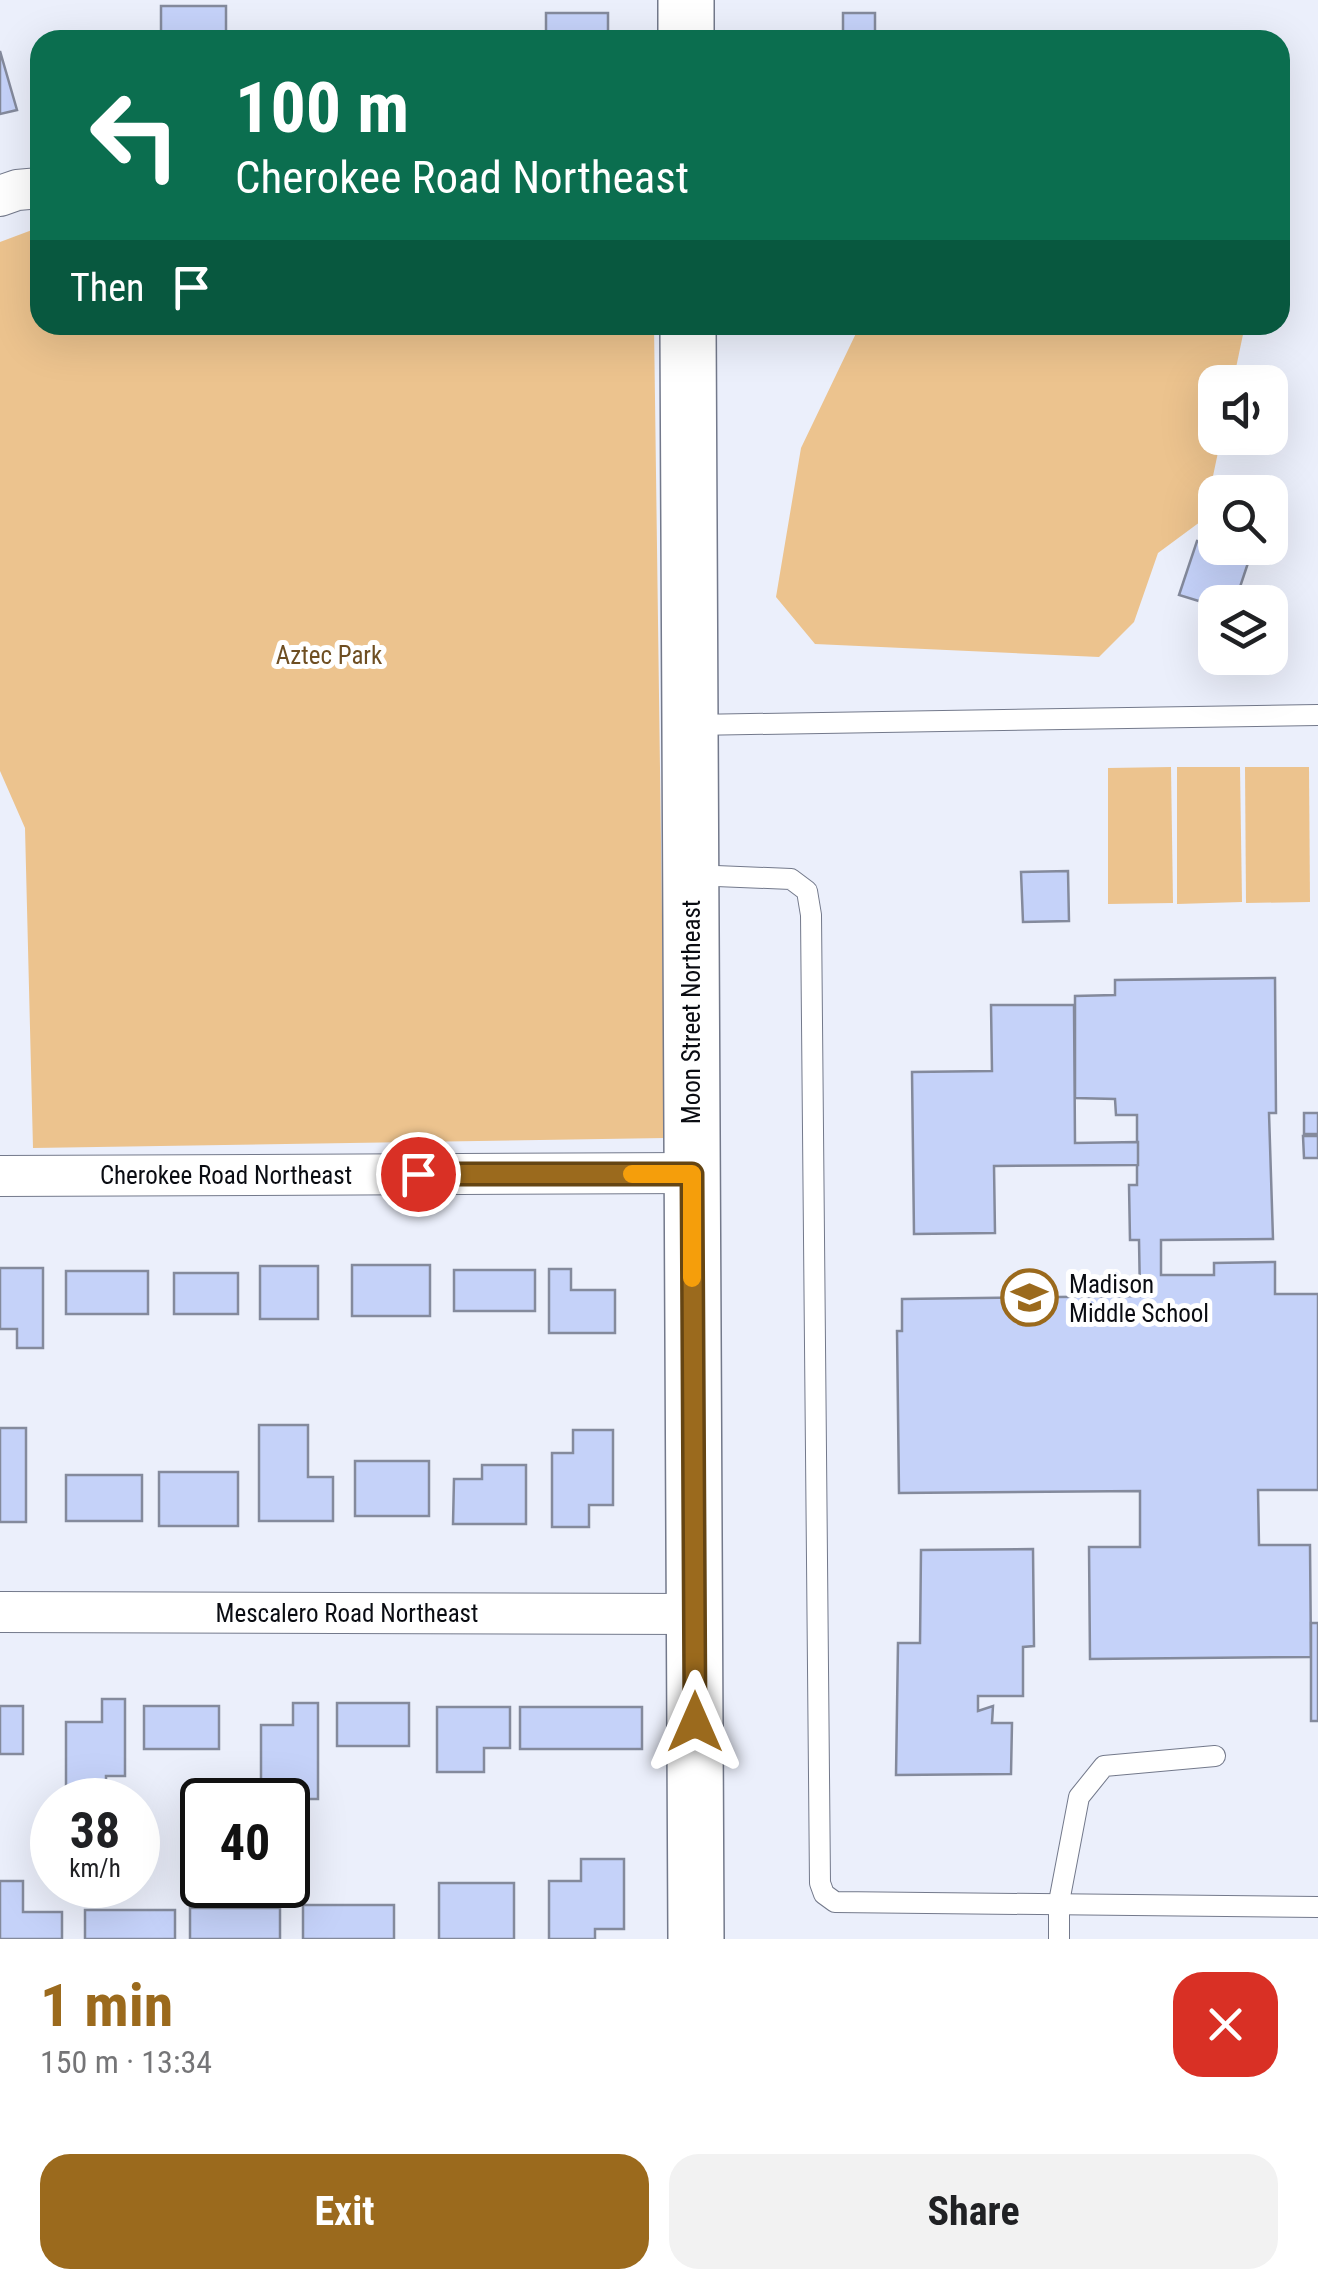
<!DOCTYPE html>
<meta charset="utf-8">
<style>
:root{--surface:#fff;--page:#f2f2f2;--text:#202124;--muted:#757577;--accent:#9b6a1d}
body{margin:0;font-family:"Roboto Condensed",sans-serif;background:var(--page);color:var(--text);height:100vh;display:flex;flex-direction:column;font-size:38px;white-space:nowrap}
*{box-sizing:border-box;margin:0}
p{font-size:32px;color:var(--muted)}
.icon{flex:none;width:55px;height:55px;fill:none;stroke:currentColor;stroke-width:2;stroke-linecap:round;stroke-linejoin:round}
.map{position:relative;height:1939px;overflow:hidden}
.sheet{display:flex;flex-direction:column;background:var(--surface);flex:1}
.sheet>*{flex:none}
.top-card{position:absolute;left:30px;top:30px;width:1260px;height:305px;border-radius:30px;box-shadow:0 10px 40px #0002;background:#0b6e4f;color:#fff;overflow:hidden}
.fabs{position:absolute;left:1198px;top:365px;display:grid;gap:20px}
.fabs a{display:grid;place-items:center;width:90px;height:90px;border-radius:20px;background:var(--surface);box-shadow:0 10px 40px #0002;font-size:50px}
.speed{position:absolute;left:30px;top:1778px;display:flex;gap:20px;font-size:50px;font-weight:700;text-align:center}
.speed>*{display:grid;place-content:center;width:130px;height:130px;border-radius:50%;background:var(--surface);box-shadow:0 10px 40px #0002;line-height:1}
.speed small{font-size:25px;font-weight:400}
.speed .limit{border:5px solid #111;border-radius:15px;background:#fff;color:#111}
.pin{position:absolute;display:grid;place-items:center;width:85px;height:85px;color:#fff;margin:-42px;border:5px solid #fff;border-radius:50%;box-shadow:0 2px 10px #0007}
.me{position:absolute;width:110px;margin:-55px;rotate:0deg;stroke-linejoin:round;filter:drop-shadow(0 0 8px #0008)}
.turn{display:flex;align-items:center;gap:35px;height:210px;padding:0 40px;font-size:45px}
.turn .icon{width:130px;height:130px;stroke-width:2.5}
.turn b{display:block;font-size:70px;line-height:85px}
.then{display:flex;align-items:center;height:95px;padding:0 40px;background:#0003;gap:20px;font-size:38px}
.round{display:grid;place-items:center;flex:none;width:105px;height:105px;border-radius:30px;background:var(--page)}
.overview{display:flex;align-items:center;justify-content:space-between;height:170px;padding:0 40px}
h1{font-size:60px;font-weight:700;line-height:75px;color:var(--accent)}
.cta{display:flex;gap:20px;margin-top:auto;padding:20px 40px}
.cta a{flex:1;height:115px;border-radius:30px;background:var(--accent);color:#fff;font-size:40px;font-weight:700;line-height:115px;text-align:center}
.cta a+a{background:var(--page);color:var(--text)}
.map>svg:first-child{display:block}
.green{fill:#ecc38e}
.building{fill:#c5d2f9;stroke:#848a9c;stroke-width:2.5}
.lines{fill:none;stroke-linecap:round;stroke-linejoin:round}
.lane-casing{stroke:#73798b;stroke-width:22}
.street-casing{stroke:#73798b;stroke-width:42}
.secondary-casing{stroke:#73798b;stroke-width:58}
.lane{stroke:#fff;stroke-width:20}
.street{stroke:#fff;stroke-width:40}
.secondary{stroke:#fff;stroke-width:55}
.route-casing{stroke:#654513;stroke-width:25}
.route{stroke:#9b6a1d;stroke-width:18}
.slow{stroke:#f59e0b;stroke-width:18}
.labels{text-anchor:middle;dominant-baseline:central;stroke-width:10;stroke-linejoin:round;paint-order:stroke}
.park-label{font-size:25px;fill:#6e4e22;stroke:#fff}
.street-label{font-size:25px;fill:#0a0c12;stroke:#fff}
.poi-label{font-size:25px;fill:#0a0c12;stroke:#fff;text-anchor:start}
</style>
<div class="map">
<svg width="1318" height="1939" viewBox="0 0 1318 1939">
<rect width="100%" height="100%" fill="#ebeffb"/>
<g class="green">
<polygon points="40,227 40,325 654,325 665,1138 33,1148 25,828 0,771 0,242"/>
<polygon points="860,325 1245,325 1233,382 1215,382 1215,438 1221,438 1204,519 1158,553 1134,622 1099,657 815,644 776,597 801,448"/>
<polygon points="1171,767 1173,903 1108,904 1108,768"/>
<polygon points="1177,767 1240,767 1242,902 1177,904"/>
<polygon points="1245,767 1309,767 1310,902 1246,903"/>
</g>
<g class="building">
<rect x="161" y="6" width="65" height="34"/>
<polygon points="546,13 608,13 608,40 533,40 533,34 546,34"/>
<rect x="843" y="13" width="32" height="27"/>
<polygon points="0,51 17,110 0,114"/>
<polygon points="1197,541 1250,557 1235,602 1215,602 1215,606 1179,595"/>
<polygon points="1068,871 1069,921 1023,922 1021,872"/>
<polygon points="1275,978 1276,1113 1269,1113 1273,1239 1161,1240 1161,1275 1214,1275 1214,1263 1275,1262 1275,1294 1318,1294 1318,1490 1258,1490 1259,1545 1310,1545 1311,1657 1090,1659 1089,1547 1140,1547 1140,1491 899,1493 897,1331 902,1331 902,1299 1140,1296 1139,1240 1130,1240 1129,1185 1137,1185 1137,1115 1116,1115 1115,1099 1075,1098 1075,996 1115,995 1115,980"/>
<polygon points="991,1005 1074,1005 1075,1143 1138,1142 1138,1165 994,1166 995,1233 914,1234 912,1072 992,1071"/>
<rect x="1304" y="1113" width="14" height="21"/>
<polygon points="1303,1136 1318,1136 1318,1158 1304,1158"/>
<rect x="352" y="1265" width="78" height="51"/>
<rect x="260" y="1266" width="58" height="53"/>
<polygon points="0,1268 43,1268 43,1348 17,1348 17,1329 0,1329"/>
<polygon points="549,1269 571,1269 571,1290 615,1290 615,1333 549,1333"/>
<rect x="454" y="1270" width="81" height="41"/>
<rect x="66" y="1271" width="82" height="43"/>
<rect x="174" y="1273" width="64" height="41"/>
<polygon points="259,1425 308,1425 308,1477 333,1477 333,1521 259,1521"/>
<rect x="0" y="1428" width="26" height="94"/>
<polygon points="573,1430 613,1430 613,1505 589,1505 589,1527 552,1527 552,1453 573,1453"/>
<rect x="355" y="1461" width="74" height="55"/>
<polygon points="482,1465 526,1465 526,1524 453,1524 454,1479 482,1479"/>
<rect x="159" y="1472" width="79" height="54"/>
<rect x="66" y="1475" width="76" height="46"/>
<polygon points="1033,1549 1034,1646 1023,1647 1023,1696 978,1696 978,1711 993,1706 992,1723 1012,1723 1011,1774 896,1775 898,1643 920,1643 921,1550"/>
<rect x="1311" y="1623" width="7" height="98"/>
<polygon points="102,1699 125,1699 125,1776 106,1776 106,1796 66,1796 66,1722 102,1722"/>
<polygon points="293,1703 318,1703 318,1799 261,1799 261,1725 293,1725"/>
<rect x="337" y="1703" width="72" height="43"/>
<rect x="0" y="1706" width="23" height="48"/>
<rect x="144" y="1706" width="75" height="43"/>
<polygon points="437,1707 510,1707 510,1748 484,1748 484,1772 437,1772"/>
<rect x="520" y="1707" width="122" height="42"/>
<rect x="288" y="1834" width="5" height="45"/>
<polygon points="581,1859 624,1859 624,1929 595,1929 595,1939 549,1939 549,1881 581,1881"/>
<polygon points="0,1881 23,1881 23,1912 62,1912 62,1939 0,1939"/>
<rect x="439" y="1883" width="75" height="56"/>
<rect x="303" y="1905" width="91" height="34"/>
<rect x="190" y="1908" width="90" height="31"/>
<rect x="85" y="1910" width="90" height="29"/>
</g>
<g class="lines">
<defs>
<g id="lane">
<polyline points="693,725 1318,715"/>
<polyline points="692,875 791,879 807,891 811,915 820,1883 824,1894 835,1902 1318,1907"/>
<polyline points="1059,1939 1059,1902 1079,1797 1104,1766 1215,1756"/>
</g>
<g id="street">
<polyline points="0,196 17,190 40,188"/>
<polyline points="0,1176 692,1173"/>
<polyline points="0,1612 694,1614"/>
</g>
<g id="secondary">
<polyline points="686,0 686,40"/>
<polyline points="688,325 696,1939"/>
</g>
</defs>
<use href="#lane" class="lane-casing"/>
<use href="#street" class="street-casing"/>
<use href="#secondary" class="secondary-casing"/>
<use href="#lane" class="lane"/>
<use href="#street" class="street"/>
<use href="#secondary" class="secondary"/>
</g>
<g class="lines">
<defs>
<polyline id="route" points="418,1174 692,1174 695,1722"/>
</defs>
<use href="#route" class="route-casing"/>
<use href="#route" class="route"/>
<polyline class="slow" points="632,1174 692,1174 692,1278"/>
</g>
<defs>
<symbol id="school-ring" viewBox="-11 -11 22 22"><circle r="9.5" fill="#fff" stroke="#9b6a1d" stroke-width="1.5"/><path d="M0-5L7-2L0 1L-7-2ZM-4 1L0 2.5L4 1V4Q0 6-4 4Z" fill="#9b6a1d"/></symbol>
</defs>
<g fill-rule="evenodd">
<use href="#school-ring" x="998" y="1266" width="63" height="63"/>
</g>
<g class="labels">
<g class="park-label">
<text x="329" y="655">Aztec Park</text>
</g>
<g class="street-label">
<text transform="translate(691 1012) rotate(-90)">Moon Street Northeast</text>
<text x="226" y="1175">Cherokee Road Northeast</text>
<text x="347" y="1613">Mescalero Road Northeast</text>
</g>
<g class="poi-label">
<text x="1069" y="1284">Madison<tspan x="1069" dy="29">Middle School</tspan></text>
</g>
</g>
</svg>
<div class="fabs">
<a><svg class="icon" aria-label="sound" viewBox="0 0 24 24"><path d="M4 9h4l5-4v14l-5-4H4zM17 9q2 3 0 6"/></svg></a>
<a><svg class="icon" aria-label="search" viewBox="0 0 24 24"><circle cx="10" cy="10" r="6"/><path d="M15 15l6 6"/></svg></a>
<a><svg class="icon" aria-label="layers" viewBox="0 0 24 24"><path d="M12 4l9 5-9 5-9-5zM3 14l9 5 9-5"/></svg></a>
</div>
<div class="speed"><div>38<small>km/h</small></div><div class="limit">40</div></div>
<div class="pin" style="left:418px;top:1174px;background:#d93025"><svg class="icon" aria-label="arrive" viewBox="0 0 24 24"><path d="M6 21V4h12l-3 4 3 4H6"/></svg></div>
<svg class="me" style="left:695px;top:1722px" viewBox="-20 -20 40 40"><path d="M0-17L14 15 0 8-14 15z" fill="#9b6a1d" stroke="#fff" stroke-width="4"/></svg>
<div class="top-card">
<div class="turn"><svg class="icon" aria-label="left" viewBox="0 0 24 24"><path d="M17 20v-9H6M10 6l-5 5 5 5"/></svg><div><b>100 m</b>Cherokee Road Northeast</div></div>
<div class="then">Then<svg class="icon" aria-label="arrive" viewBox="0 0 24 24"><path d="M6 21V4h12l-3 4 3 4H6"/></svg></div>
</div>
</div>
<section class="sheet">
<div class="overview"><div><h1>1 min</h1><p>150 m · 13:34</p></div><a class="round" style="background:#d93025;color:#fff"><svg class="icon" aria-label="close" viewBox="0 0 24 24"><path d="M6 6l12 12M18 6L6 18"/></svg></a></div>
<div class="cta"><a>Exit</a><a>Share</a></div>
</section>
